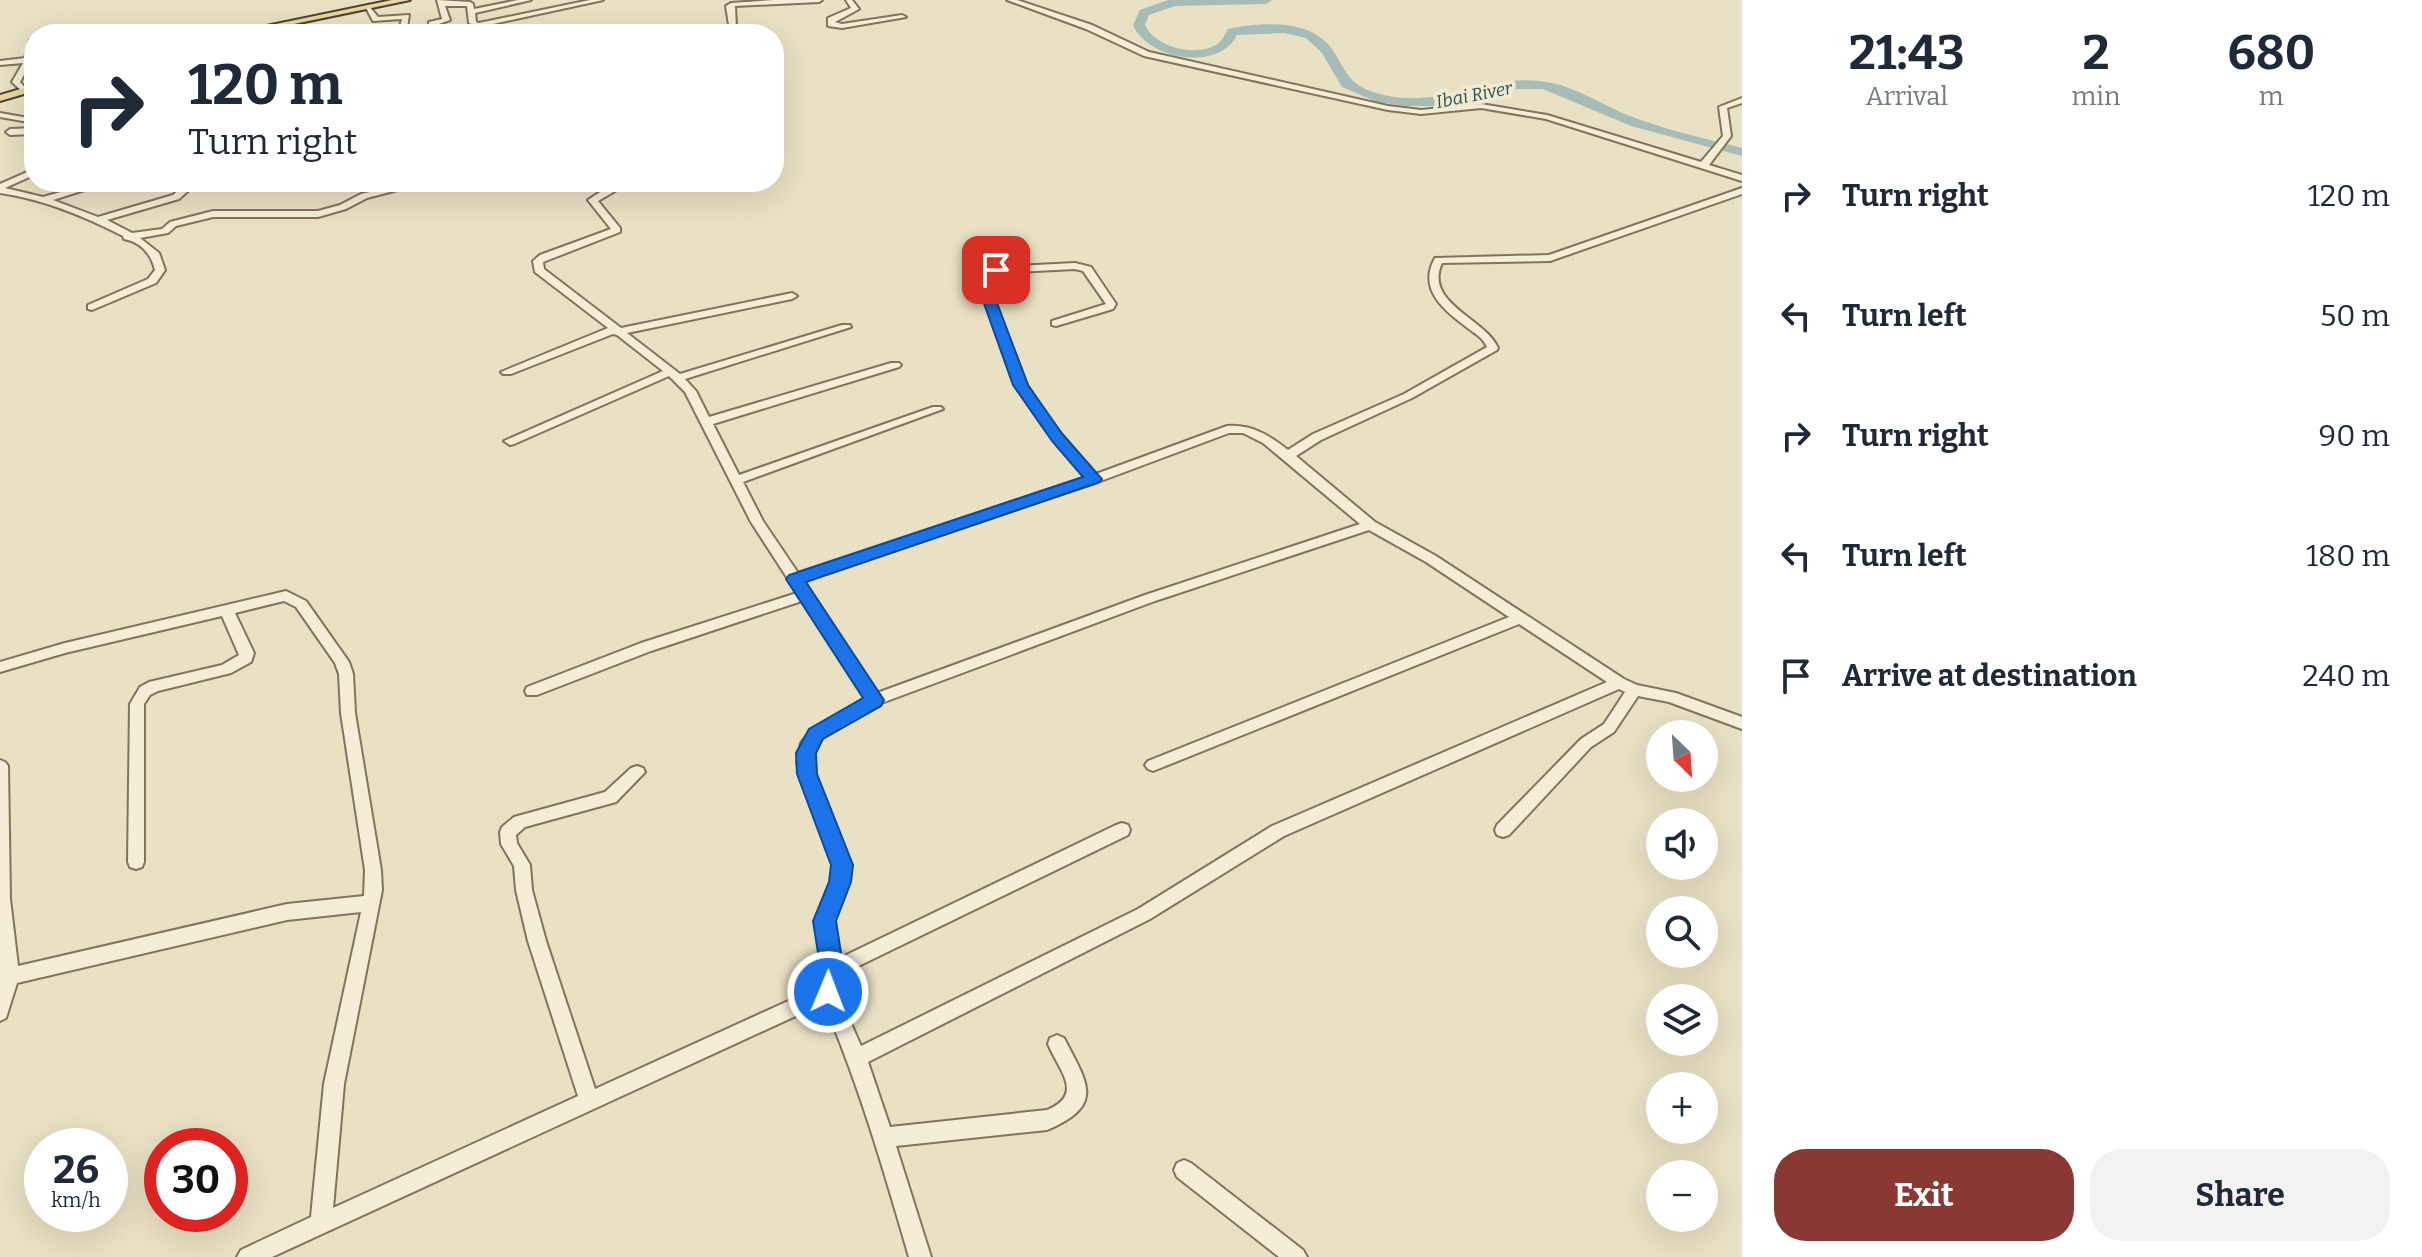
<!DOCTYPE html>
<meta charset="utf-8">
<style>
:root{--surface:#fff;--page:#f2f2f3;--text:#1f2937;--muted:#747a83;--accent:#8a3833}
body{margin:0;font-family:Bitter,serif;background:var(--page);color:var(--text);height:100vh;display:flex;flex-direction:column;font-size:30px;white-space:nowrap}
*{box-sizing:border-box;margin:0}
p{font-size:26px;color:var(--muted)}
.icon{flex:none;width:44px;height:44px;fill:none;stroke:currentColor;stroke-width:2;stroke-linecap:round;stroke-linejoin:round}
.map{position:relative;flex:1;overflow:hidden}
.drawer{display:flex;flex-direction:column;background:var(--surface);width:680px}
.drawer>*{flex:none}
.banner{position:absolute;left:24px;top:24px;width:760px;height:168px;border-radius:32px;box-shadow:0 8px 32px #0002;background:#fff;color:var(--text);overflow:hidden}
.needle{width:52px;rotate:155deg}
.controls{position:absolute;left:1646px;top:720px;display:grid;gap:16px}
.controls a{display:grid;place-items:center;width:72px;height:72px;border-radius:50%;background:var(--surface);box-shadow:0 8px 32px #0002;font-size:40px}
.speed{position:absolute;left:24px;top:1128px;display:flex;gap:16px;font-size:40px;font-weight:700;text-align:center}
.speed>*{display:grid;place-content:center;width:104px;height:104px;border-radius:50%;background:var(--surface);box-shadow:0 8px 32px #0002;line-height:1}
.speed small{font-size:20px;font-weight:400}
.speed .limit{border:12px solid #d22;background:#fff;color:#111}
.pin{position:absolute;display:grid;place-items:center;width:68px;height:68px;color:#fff;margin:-34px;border-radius:16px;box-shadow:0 4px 12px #0006}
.me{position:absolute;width:88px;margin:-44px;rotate:1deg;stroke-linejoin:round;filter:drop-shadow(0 0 6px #0008)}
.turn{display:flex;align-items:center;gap:28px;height:168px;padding:0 32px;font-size:36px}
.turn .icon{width:104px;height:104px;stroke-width:2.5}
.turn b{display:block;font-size:56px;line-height:68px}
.eta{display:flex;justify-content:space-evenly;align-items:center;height:136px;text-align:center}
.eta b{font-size:48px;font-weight:700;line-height:56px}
.cta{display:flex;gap:16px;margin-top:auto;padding:16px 32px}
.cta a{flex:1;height:92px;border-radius:32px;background:var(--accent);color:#fff;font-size:32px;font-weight:700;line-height:92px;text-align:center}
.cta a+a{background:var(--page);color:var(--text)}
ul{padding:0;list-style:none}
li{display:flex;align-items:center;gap:24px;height:120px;padding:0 32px}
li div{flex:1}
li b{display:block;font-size:30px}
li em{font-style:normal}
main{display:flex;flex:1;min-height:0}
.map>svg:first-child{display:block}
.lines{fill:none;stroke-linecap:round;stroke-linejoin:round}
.river{fill:#a6bdb7;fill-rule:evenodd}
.minor-casing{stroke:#82735d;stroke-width:4}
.major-casing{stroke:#504130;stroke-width:4}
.minor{fill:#f5eed7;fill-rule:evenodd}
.major{fill:#e8d7a0;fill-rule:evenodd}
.route{fill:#1a73e8;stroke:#114b97;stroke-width:2}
.labels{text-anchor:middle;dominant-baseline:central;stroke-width:8;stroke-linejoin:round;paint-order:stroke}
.far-water-label{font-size:18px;font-style:italic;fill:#305152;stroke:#f1ebd3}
</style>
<main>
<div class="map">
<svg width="1742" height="1257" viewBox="0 0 1742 1257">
<rect width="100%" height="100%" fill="#e9e1c4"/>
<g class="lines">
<path class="river" d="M1168,0h104l-6,4 -91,2 -26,9 -4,10c10,22 49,32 71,20 6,-3 8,-10 12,-16 33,-7 86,-11 106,23 11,18 15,31 36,39 64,23 110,-17 169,-10 33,3 61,23 91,35 36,14 74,22 112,32v8l-111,-30 -88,-37h-31l-76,17h-30l-29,-4 -35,-15 -20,-34 -16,-15 -22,-5 -47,2c-18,37 -89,25 -104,-10l7,-15z"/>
<defs>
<g id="minor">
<polygon points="437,0 470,2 473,4 474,9 518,0 531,0 475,13 476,22 479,23 590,0 603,0 479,27 469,23 467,6 445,6 450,20 436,25 436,34 428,34 429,22 442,19"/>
<polygon points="774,0 822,0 819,2 735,6 736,28 714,34 702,34 729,25 726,6 731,3"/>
<polygon points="846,0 852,0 859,9 835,22 842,24 902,15 906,17 842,28 828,26 828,18 851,8"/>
<polygon points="1007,0 1017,0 1092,25 1149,52 1388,106 1421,110 1481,104 1547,115 1701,162 1723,136 1719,107 1742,98 1742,103 1727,108 1731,136 1709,165 1742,175 1742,181 1546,119 1481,108 1421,114 1388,110 1144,56 1086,29"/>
<polygon points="365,6 369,6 378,17 409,15 406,34 398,34 402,19 373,21"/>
<polygon points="285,22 288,22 299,34 291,34 281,24"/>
<polygon points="34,38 32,60 20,82 28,91 24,93 12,82 23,63 0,65 0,61 25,58 30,40"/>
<polygon points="0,113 34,119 34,123 0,117"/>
<polygon points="34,128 34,134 10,135 6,132 10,129"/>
<path d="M34,169v6l-29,13 38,9 53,-15h14l-57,18 45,17 75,-22 11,-10h6v4l-11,10 -72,21 25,13 30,-4 8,-7 43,-11h105l22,-6 21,-11 51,-12h16l-61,16 -21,11 -28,8h-105l-37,9 -8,7 -28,5 19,15 6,17 -9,13 -64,27 -4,-1v-4l60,-26 7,-9c-4,-16 -14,-28 -31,-31l-1,-3c-39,-20 -80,-37 -123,-43v-9z"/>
<path d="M612,182h8l-5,9 -17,10 22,27v4l-77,30 1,7 77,59 171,-35 5,3 -5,3 -165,34 53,41 162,-49h8l1,2 -166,52 11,12 13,26 182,-54h8l2,2 -2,2 -186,57 26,51 194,-68h8l2,2 -200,73 20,39 35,52 288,-96 -43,-51 -28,-41 -39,-107 20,-11 79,-4 16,4 25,37 -3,5 -57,17 -4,-1v-4l54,-17 -23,-33 -8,-2 -77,4 -12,6 41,106 24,37 45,52 131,-48c25,-2 43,10 61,24l25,-16 91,-40 83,-47c-4,-9 -10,-12 -18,-18 -24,-18 -52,-39 -34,-71l114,-3 193,-67v6l-192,67 -108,2c-19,40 44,56 56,85l-1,2 -85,48 -91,42 -25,16 79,66 61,34 188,123 13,6 39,8 66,24v12l-73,-27 -31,-6 -24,36 -23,15 -82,88 -6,2 -6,-2 -2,-5 2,-5 84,-86 23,-15 21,-32 -6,-3 -335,147 -134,83 -282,143 22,65 157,-17c38,-16 12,-39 1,-66l2,-6 7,-3 7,3c23,45 42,67 -17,92l-151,16 35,111h-22c-25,-86 -50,-172 -85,-254l-552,254h-35l4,-7 70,-33 13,-133 37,-172 -74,8 -270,63 -11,35 -6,3v-261l5,2 3,4 2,133 8,67 269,-62 77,-8 1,-26 -24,-157 -2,-39 -4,-11 -39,-56 -12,-6 -49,12 19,40 -3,9 -20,11 -73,18 -8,4 -6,9v158l-2,5 -6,2 -6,-2 -2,-5 2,-158 10,-17 9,-5 73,-17 17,-10 -17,-39 -157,37 -65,19v-10l65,-19 221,-52 20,10 43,61 4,12 2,39 26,157 1,20 -38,194 -11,124 245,-112 -50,-155 -12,-51 -2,-24 -13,-22 -1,-12 2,-5 12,-10 91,-25 26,-24 6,-2 6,2 2,4 -29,30 -91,25 -9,8 1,8 13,22 2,25 14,51 49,148 224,-102 3,-28 -7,-38 17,-39 2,-17 -30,-77 -7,-25 4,-20 10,-13 54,-32 -63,-97 -151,50 -114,44h-10l-2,-4 2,-4 114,-44 156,-50 -46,-71 -66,-130 -16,-16 -155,68 -4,1 -6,-4 159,-70 -46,-36 -4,-1 -102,40h-8l-2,-2 107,-44 -73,-56 -2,-11 7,-6 71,-26 -23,-29 20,-13zM1229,433h14l20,10 97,81 -215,71 -268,98 -74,-112 295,-99zM1369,530l57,32 83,55 -361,144 -3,4 3,4 5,2 5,-2 361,-145 88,58 -335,144 -134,83 -277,137 -24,-54 1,-16 290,-141 2,-5 -2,-5 -6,-2 -6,2 -276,133c-2,-11 -8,-27 -7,-37 2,-21 22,-38 16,-60 -10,-32 -51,-93 -28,-123l58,-34 276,-103z"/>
<polygon points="1184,1160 1191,1163 1303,1250 1307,1257 1279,1257 1177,1177 1174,1170 1177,1163"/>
</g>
<g id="major">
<polygon points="392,0 410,0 246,34 227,34"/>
<polygon points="34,85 34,91 0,101 0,95"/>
</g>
</defs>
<use href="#minor" class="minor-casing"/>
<use href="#major" class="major-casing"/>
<use href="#minor" class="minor"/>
<use href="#major" class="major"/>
</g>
<polygon class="route" points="991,267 1002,270 988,279 1028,385 1063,435 1102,479 1100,482 806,582 884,700 881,706 823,739 816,753 817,774 853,865 851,882 836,921 842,959 837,999 828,1003 820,999 817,992 819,959 813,921 829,882 831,865 797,774 796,753 809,729 863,698 786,579 789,575 1083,477 1052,441 1013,385 975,278"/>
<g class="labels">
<g class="far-water-label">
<text transform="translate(1474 95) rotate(-11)">Ibai River</text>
</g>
</g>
</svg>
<div class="controls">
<a><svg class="needle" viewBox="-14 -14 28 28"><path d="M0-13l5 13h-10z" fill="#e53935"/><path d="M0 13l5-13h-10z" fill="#747a83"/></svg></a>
<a><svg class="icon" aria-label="sound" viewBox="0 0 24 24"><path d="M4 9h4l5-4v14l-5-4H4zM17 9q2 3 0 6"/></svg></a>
<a><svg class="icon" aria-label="search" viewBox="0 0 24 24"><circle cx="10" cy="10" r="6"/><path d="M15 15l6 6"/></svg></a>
<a><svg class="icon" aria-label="layers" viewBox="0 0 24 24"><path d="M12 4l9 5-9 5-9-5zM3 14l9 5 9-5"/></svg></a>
<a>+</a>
<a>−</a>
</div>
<div class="speed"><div>26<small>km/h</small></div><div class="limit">30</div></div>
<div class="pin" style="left:996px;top:270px;background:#d93025"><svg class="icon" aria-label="arrive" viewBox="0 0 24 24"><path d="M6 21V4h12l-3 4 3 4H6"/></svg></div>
<svg class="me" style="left:828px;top:992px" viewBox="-20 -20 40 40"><circle r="17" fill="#1a73e8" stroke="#fff" stroke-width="3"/><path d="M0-11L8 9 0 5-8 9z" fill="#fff"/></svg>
<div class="banner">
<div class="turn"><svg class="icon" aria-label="right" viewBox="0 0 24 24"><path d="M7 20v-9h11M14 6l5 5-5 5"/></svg><div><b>120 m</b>Turn right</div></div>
</div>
</div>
<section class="drawer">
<div class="eta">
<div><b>21:43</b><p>Arrival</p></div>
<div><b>2</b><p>min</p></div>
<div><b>680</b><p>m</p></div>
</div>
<ul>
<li><svg class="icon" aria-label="right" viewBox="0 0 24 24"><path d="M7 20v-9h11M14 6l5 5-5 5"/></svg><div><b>Turn right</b></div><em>120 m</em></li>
<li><svg class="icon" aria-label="left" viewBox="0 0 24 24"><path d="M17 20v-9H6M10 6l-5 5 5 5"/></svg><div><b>Turn left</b></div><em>50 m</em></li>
<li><svg class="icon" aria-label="right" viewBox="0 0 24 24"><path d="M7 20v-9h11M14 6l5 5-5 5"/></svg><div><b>Turn right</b></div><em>90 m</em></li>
<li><svg class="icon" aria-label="left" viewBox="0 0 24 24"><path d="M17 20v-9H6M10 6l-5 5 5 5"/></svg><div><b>Turn left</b></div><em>180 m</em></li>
<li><svg class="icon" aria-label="arrive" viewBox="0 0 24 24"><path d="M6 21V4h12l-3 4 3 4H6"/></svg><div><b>Arrive at destination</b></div><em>240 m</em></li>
</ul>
<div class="cta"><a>Exit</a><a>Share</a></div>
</section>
</main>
